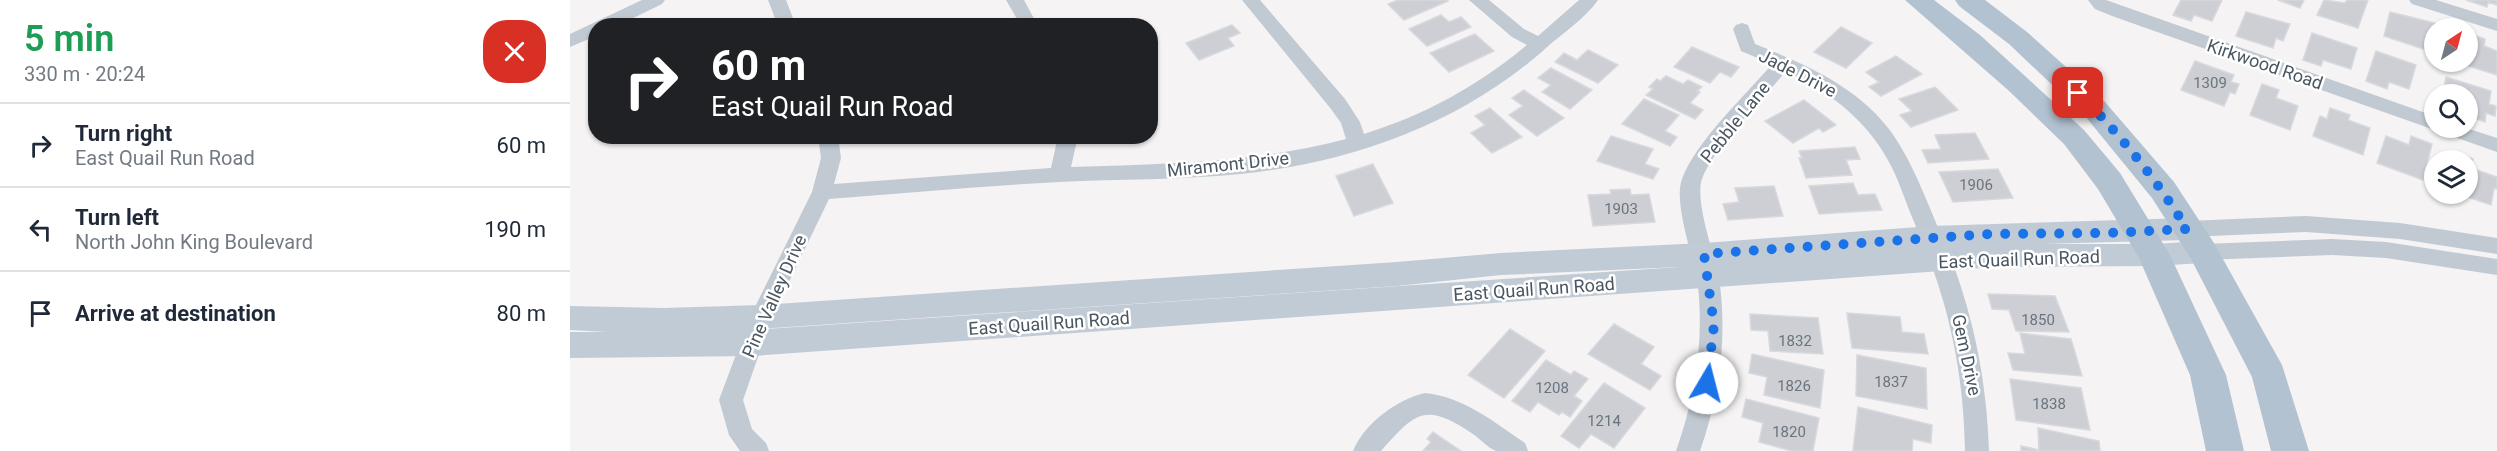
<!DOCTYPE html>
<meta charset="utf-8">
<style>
:root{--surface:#fff;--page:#f6f6f7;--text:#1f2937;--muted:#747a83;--line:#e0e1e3}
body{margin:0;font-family:Roboto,sans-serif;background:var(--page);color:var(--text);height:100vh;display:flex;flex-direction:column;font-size:22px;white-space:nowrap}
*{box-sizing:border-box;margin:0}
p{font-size:20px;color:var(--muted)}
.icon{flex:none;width:33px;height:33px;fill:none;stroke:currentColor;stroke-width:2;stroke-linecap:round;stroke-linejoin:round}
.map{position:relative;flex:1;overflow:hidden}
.drawer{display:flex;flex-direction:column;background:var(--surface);width:570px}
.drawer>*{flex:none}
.guide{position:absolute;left:18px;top:18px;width:570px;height:126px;border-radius:24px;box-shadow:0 2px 4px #0004;background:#202124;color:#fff;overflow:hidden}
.needle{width:39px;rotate:36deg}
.controls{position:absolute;left:1854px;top:18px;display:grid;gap:12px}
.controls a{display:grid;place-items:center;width:54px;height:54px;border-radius:50%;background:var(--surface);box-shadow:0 2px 4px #0004;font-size:30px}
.pin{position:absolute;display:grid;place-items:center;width:51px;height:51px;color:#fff;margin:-26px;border-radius:12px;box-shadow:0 3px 9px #0006}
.me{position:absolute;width:66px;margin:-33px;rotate:8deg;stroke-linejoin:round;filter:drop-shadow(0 0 4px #0008)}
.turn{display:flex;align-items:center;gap:21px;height:126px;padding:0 24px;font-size:27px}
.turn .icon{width:78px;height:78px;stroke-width:2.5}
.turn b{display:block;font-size:42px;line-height:51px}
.round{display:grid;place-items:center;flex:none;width:63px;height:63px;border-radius:24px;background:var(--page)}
.headline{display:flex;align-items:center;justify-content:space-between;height:102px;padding:0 24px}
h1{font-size:36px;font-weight:600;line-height:45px;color:#1e9e55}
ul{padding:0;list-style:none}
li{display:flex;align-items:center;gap:18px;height:84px;padding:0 24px;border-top:2px solid var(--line)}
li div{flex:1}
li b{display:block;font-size:22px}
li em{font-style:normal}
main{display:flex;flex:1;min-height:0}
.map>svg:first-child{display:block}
.building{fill:#cdcfd5;stroke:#d7d9de;stroke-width:1.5}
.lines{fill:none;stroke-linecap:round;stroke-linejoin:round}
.street{fill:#c1cad2;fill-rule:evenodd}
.secondary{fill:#c1cbd6;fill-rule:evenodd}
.primary{fill:#b3c2d1;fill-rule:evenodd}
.route{stroke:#1a73e8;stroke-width:10;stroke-dasharray:0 18}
.labels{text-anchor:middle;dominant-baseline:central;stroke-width:5;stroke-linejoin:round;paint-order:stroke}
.number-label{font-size:15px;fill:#6b747e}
.street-label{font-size:18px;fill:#4a5661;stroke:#fff}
</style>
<main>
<section class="drawer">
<div class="headline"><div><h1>5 min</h1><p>330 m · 20:24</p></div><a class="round" style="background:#d93025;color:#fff"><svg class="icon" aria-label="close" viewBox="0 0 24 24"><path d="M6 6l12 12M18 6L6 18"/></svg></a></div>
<ul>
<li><svg class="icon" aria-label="right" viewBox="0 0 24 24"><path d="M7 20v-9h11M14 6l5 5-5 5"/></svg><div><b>Turn right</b><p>East Quail Run Road</p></div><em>60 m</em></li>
<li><svg class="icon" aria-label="left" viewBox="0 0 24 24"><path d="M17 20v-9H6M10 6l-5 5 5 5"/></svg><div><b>Turn left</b><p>North John King Boulevard</p></div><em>190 m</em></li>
<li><svg class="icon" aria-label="arrive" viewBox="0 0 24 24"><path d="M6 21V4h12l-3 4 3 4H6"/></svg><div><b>Arrive at destination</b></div><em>80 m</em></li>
</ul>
</section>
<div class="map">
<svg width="1927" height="451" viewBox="0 0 1927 451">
<rect width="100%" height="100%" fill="#f5f3f3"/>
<g class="building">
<polygon points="828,0 877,0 878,1 834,20 818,4"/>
<polygon points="1611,0 1652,0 1642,21 1624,15 1621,21 1603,15"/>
<polygon points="1708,0 1734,0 1730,8"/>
<polygon points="1754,0 1775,3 1777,0 1798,0 1788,28 1747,15"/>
<polygon points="1896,0 1927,0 1927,5 1918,2 1917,7"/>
<polygon points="1676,12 1720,24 1713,41 1706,38 1703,48 1666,36"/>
<polygon points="1820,12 1865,23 1859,51 1814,36"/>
<polygon points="871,15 879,22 891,17 901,27 857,46 839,29"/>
<polygon points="662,25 670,33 658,38 664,46 629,60 616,43"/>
<polygon points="1271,27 1302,43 1276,68 1244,52"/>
<polygon points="1742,33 1787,48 1781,69 1753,60 1751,66 1733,60"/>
<polygon points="1898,33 1915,39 1914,46 1927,51 1927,75 1889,63 1898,62"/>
<polygon points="905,34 924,51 879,72 860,53"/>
<polygon points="1122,47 1169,67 1161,77 1150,72 1140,83 1104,67"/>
<polygon points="1018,50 1048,65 1028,83 985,62 994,53 1007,60"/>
<polygon points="1806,51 1846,65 1839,89 1819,82 1817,89 1796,81"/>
<polygon points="1326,56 1352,74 1311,96 1299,87 1309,82 1296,72"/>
<polygon points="1625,61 1664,75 1661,82 1669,84 1665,94 1660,92 1654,106 1611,90"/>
<polygon points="981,68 1022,90 1000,109 972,92 981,85 968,78"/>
<polygon points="1096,76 1113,84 1118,80 1132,87 1127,91 1130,92 1120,103 1133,110 1125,119 1076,95 1083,89 1079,87 1087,79 1090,81"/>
<polygon points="1876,77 1921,91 1919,104 1926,106 1925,116 1916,113 1915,122 1898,116 1898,94 1873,94"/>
<polygon points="1692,84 1709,90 1706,98 1728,106 1720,130 1680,115"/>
<polygon points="1365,87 1388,110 1341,127 1330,115 1342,111 1329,99"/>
<polygon points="954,90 994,118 967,136 939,115 953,106 942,98"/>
<polygon points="1074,99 1109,115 1095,131 1107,137 1100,146 1052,124"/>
<polygon points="1234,100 1266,125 1253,132 1249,128 1223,143 1195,121"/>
<polygon points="920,108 952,137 922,153 901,133 915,125 905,116"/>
<polygon points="1760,108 1780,115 1778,120 1800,128 1793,155 1743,136 1750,116 1757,119"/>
<polygon points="1405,133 1419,159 1358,163 1352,150 1371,149 1365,135"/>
<polygon points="1041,136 1083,149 1075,164 1089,169 1083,179 1027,161"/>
<polygon points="1816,136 1839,145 1841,136 1862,144 1853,180 1807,163"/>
<polygon points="1285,147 1290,159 1276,160 1282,175 1236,178 1229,158 1232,158 1229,151"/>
<polygon points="1880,151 1903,159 1901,168 1927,177 1927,189 1924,188 1921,205 1889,194 1898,194 1898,160 1878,160"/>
<polygon points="803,164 823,203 784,216 766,176"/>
<polygon points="1428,169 1443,198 1383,202 1369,172"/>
<polygon points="1283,183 1288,195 1305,194 1312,210 1249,214 1239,186"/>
<polygon points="1204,186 1213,216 1158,220 1153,204 1169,202 1165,188"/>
<polygon points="1060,189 1061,195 1079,194 1085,222 1023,226 1018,195 1041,194 1040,190"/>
<polygon points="1418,294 1485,296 1499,332 1446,331 1439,310 1422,309"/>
<polygon points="1277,313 1330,317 1332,332 1354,334 1358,354 1282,348"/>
<polygon points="1180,314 1248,318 1253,354 1200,351 1198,331 1181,330"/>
<polygon points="1044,324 1084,347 1071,364 1091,376 1080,390 1018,354"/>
<polygon points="940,329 975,351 934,398 898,375"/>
<polygon points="1450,333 1501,339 1512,376 1443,370 1438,353 1455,354"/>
<polygon points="1182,354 1254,370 1250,408 1194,395 1197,377 1179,373"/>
<polygon points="1287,355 1356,368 1357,409 1286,396"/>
<polygon points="976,360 1001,375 1004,371 1018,379 1004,396 1012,401 1000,417 992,412 989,415 968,402 960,412 942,401"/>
<polygon points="1440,379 1511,388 1520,430 1446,420"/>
<polygon points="1034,383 1075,408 1044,448 1021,434 1009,448 991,436"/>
<polygon points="1176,399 1249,418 1243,451 1222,451 1189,442 1193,423 1172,417"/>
<polygon points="1288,407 1362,425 1361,443 1343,439 1342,451 1283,451"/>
<polygon points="1468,428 1529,441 1530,451 1451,451 1451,446 1469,450"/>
<polygon points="863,432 891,451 853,451 861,442 857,439"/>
</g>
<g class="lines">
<g class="street">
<polygon points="72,0 95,0 92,4 47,26 26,26 26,36 0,47 0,34"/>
<polygon points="198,0 216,0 226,26 208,26"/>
<polygon points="436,0 454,0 468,26 451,26"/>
<path d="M672,0h18l85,99 15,23 4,12c61,-19 114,-48 163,-89l-15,-8 -43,-37h20l35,29 14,7 41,-36h19c-13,19 -37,34 -53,49 -85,75 -193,114 -305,125 -60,6 -121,5 -181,8 -77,4 -153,11 -230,17l-57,118 -29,83 9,29 14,14 3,8h-29l-11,-16 -10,-35 31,-83 62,-125 9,-34 -3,-22h20l3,22 -7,26 217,-16 7,-32h20l-7,31c93,-3 184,-4 275,-28l-5,-16 -10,-14z"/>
<polygon points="1518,0 1536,0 1864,116 1864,128 1896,128 1927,138 1927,152 1542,16 1525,9"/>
<polygon points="1839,0 1866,0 1927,19 1927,31 1842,4"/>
<path d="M1172,23l6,2 7,19c50,20 104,43 137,89 22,32 35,69 50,104l-4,6 -7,2 -7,-2c-12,-22 -19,-46 -29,-69 -22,-49 -61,-80 -109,-103 -22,27 -73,77 -84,108 -8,23 14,79 18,106 7,58 -1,111 -20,166h-24c19,-54 28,-107 22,-165 -4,-28 -25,-83 -16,-107 14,-38 63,-83 90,-115l-31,-13 -8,-22 3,-4z"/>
<polygon points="1736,216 1830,223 1927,238 1927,254 1830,239 1736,232 1617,237 1610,235 1606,229 1610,223 1617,221"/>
<polygon points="1762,239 1816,242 1927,259 1927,275 1816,258 1762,255 1633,260 1625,258 1622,252 1625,246 1633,244"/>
<path d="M1371,253l8,2 3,6c23,62 35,124 37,190h-24c-1,-66 -12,-128 -35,-190l3,-6z"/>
<path d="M855,393c39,4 69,29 100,50l3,8c-9,0 -24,0 -32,0 -8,-3 -16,-12 -23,-17 -47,-32 -57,-23 -92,17h-28c12,-28 43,-51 72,-58z"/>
</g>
<path class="secondary" d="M1617,218l10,3 4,8 -4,8 -10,3 -145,4h112l49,-3 10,3 5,8 -5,8 -10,3 -49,3 -157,1 -1245,89 -182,2v-26h37l-37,-2v-24l94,2 97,-3 636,-43 104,-9 203,-10 227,-17zM1109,267l-927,63h-9l654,-44 104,-11z"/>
<g class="primary">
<polygon points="1335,0 1364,0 1410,35 1514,130 1550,173 1600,255 1656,375 1674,451 1636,451 1620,375 1569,258 1528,189 1494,144 1438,90"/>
<polygon points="1385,0 1415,0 1457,32 1535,102 1604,182 1644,243 1712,365 1739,451 1701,451 1682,377 1621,259 1582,198 1515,116 1439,44 1389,6"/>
</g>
</g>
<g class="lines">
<path class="route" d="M1137,383l7,-58 -10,-71 285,-20 121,-1 77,-4c-31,-50 -67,-95 -109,-136"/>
</g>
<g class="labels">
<g class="number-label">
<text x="1640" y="83">1309</text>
<text x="1406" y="185">1906</text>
<text x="1051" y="209">1903</text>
<text x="1468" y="320">1850</text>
<text x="1225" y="341">1832</text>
<text x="1321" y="382">1837</text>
<text x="1224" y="386">1826</text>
<text x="982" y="388">1208</text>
<text x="1479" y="404">1838</text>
<text x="1034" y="421">1214</text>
<text x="1219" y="432">1820</text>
</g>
<g class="street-label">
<text transform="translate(1695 64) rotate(19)">Kirkwood Road</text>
<text transform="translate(1228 73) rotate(27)">Jade Drive</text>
<text transform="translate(1165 122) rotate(-51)">Pebble Lane</text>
<text transform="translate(658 164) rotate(-6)">Miramont Drive</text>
<text transform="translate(1449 259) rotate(-2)">East Quail Run Road</text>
<text transform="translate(964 289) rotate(-4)">East Quail Run Road</text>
<text transform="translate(204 296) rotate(-66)">Pine Valley Drive</text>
<text transform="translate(479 323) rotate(-4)">East Quail Run Road</text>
<text transform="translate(1397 355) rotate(78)">Gem Drive</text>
</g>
</g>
</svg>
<div class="controls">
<a><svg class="needle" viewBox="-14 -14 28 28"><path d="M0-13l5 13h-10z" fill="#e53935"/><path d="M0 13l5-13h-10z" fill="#747a83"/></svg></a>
<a><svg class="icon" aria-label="search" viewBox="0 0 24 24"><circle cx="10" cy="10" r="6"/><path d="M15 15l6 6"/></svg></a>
<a><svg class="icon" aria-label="layers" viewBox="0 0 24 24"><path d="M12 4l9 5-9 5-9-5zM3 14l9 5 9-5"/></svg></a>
</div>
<div class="pin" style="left:1508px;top:93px;background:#d93025"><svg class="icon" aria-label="arrive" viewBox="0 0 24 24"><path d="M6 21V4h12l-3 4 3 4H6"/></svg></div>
<svg class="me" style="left:1137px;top:383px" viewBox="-20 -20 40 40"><circle r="19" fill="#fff"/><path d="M0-13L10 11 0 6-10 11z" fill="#1a73e8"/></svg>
<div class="guide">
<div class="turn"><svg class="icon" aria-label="right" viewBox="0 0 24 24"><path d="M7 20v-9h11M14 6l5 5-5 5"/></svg><div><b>60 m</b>East Quail Run Road</div></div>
</div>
</div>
</main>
